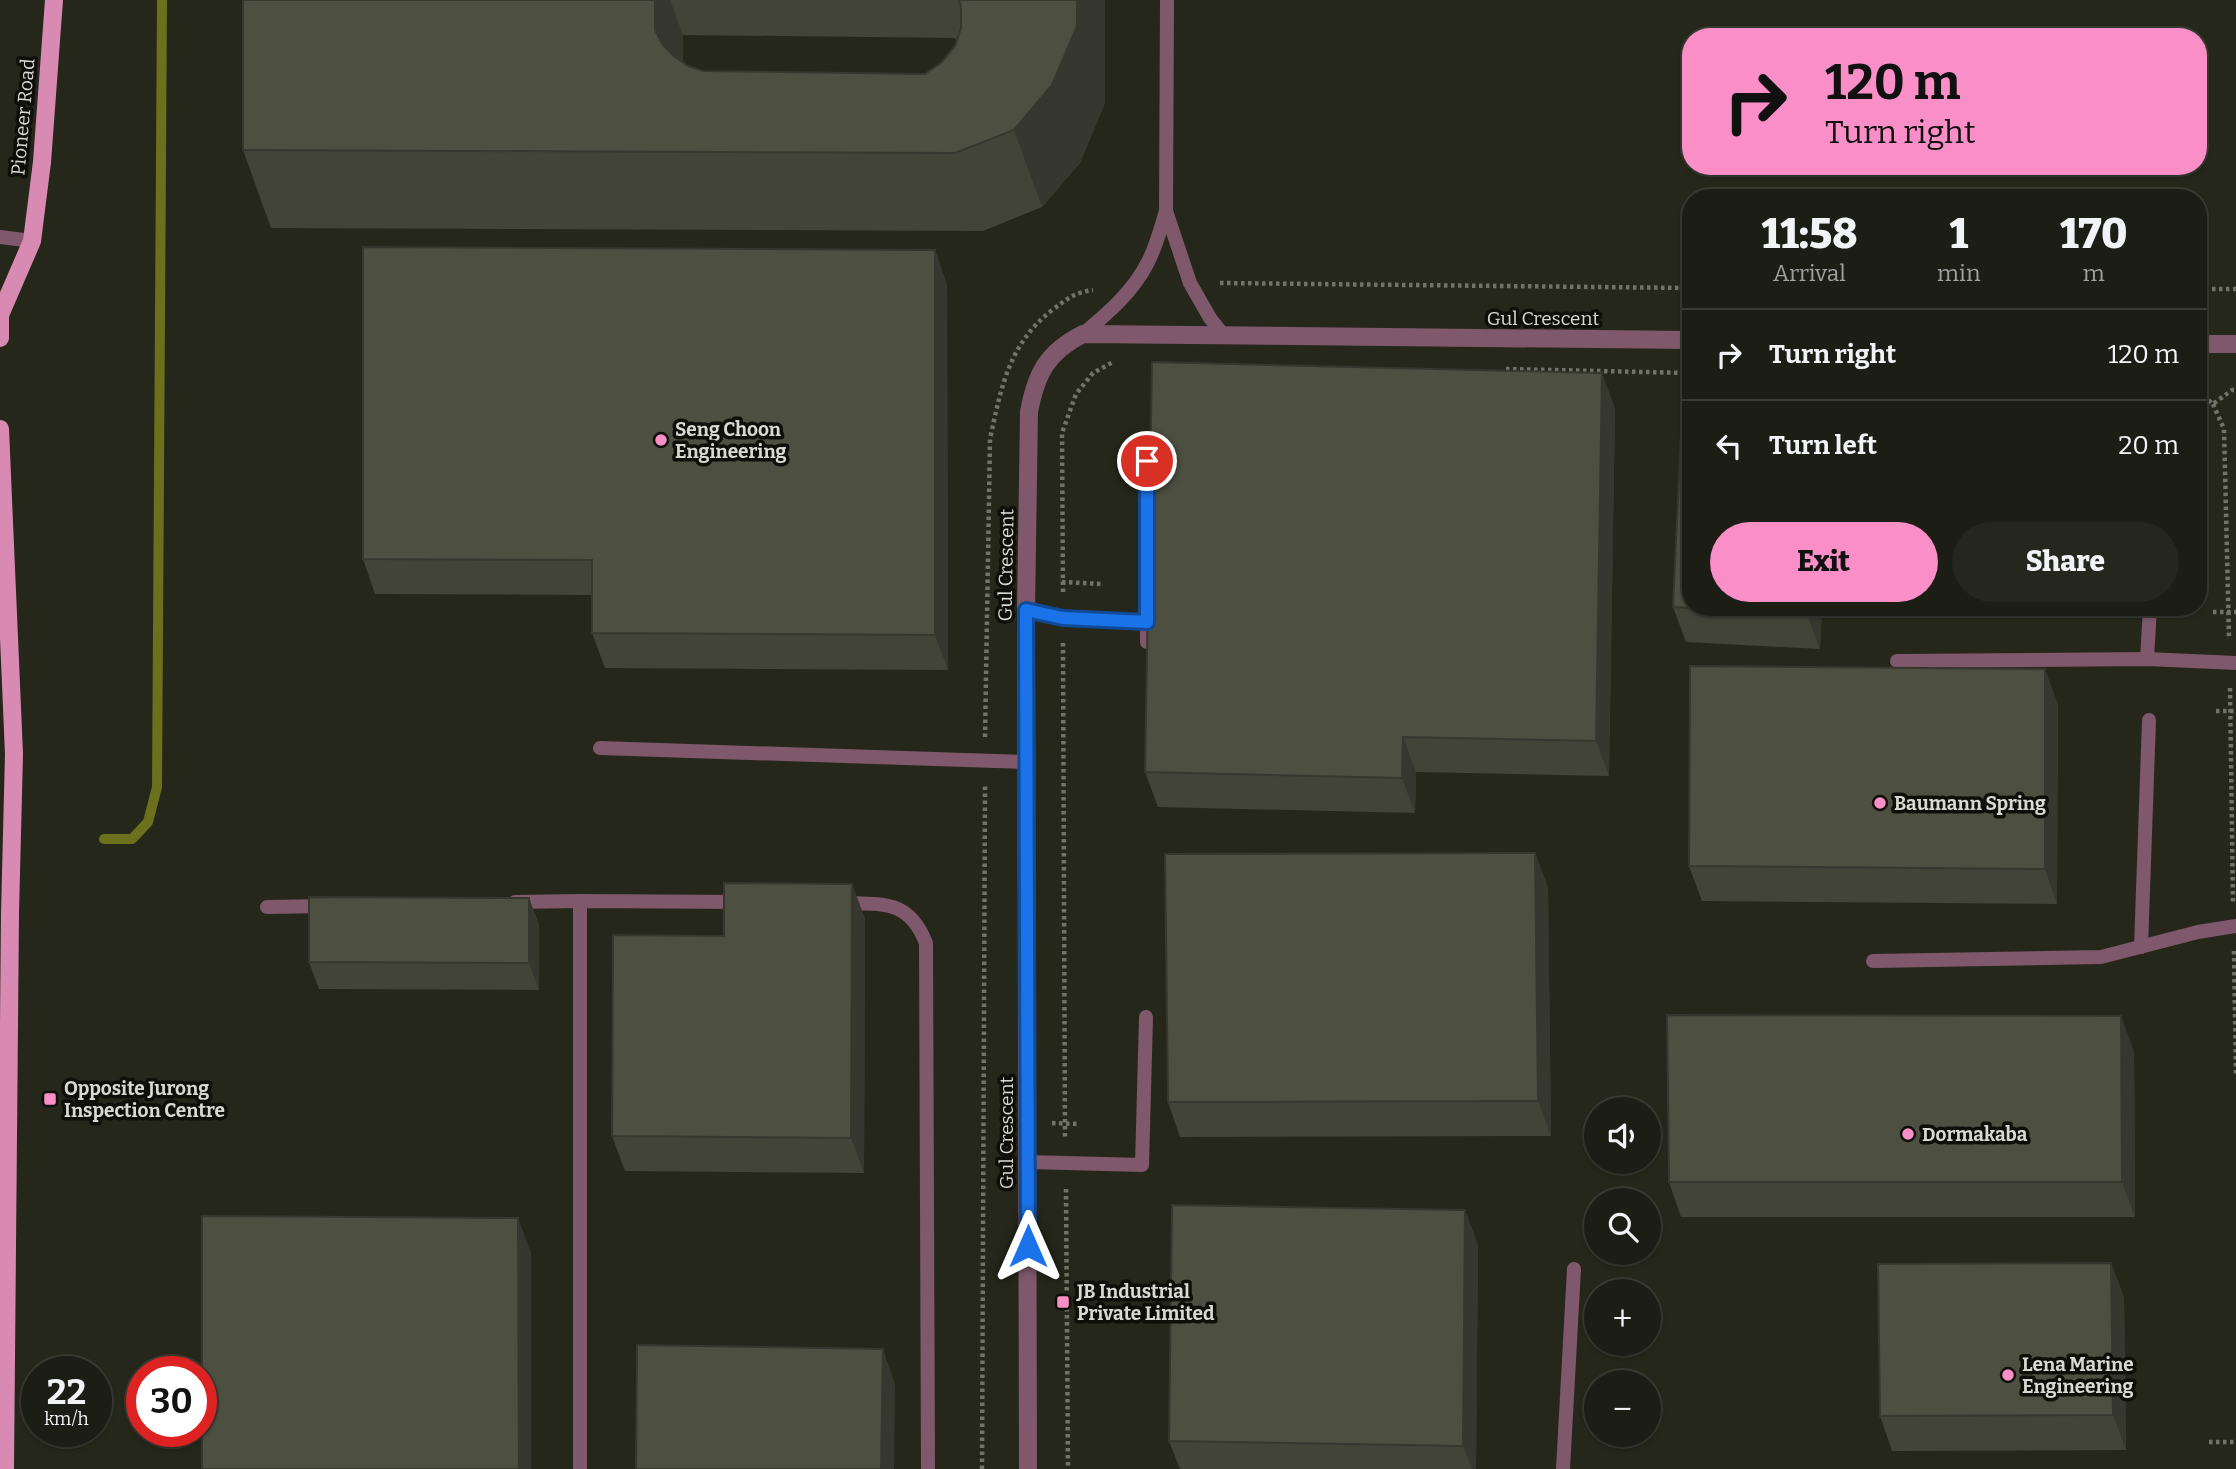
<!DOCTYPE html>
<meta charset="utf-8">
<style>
:root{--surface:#1c1d14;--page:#25261d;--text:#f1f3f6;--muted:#a0a2a0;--line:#3a3b34;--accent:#fa8fc8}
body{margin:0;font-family:Bitter,serif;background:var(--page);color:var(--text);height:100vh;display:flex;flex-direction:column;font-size:26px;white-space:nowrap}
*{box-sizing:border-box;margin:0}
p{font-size:23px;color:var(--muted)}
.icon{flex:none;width:38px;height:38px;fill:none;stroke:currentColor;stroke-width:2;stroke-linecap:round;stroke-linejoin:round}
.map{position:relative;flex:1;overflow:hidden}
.drawer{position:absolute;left:1682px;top:189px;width:525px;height:427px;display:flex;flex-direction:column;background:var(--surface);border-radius:28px;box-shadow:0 2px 5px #0004,0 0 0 2px var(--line)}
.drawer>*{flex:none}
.guide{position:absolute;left:1682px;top:28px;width:525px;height:147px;border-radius:28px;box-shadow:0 2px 5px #0004,0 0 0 2px var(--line);background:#fa8fc8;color:#111;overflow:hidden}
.buttons{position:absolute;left:1584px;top:1097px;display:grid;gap:14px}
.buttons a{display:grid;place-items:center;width:77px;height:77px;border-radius:50%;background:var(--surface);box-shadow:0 2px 5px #0004,0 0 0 2px var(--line);font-size:35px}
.speed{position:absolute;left:21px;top:1356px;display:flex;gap:14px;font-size:35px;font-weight:700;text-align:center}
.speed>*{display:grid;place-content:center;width:91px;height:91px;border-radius:50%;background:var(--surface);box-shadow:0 2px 5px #0004,0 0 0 2px var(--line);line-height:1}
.speed small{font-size:18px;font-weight:400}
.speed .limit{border:10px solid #d22;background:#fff;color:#111}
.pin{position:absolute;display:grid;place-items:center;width:60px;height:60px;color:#fff;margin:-30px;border:4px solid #fff;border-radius:50%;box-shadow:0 2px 7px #0007}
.me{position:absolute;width:77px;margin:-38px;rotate:0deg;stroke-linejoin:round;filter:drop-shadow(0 0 5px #0008)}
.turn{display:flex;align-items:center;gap:24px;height:147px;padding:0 28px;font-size:32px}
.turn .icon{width:91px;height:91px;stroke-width:2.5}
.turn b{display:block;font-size:49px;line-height:60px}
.eta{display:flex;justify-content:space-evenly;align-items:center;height:119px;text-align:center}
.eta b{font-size:42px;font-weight:800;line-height:49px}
.action{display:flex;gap:14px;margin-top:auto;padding:14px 28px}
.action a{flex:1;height:80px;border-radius:42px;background:var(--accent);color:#111;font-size:28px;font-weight:800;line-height:80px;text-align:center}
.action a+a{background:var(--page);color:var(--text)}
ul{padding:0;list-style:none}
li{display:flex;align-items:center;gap:21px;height:91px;padding:0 28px;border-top:2px solid var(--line)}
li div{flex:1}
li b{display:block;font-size:26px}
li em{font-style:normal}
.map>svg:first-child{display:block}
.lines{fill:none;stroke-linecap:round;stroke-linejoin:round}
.stream{stroke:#6b701d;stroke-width:10}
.path{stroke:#727368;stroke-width:4.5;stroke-dasharray:3.5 3.5;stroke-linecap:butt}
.lane{stroke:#7f586c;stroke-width:14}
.street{stroke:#7f586c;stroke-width:18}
.primary{stroke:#d98ab3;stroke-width:18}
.wall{fill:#424438;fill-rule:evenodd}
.shaded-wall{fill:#36372e}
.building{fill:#4d4f41;stroke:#36372e;stroke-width:2}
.route-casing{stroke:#114b97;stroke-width:18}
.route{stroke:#1a73e8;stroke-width:12}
.poi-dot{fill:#fa8fc8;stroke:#0e0f09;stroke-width:2.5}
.labels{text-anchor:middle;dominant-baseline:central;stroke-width:7;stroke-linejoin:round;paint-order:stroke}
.street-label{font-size:19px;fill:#d8d9d0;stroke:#0e0f09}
.poi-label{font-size:19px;font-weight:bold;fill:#d8d9d0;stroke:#0e0f09;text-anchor:start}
</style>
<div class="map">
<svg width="2236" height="1469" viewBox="0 0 2236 1469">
<rect width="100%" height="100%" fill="#25271a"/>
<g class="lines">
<polyline class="stream" points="104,839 132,839 148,822 157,787 162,0"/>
<g class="path">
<polyline points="1220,283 1690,288"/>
<polyline points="2198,289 2236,289"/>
<polyline points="1506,369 1690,373"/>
<polyline points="2198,391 2213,404 2232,390 2236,390"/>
<polyline points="2213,404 2224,429 2229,637"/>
<polyline points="1062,582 1102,584"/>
<polyline points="1063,592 1062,433 1076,394 1093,373 1113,362"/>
<polyline points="2213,612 2236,612"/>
<polyline points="1063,643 1065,1138"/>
<polyline points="2230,688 2233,903"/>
<polyline points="2216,711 2236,711"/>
<path d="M985,737l5,-298c11,-50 18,-94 61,-128 16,-12 22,-18 42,-21"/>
<polyline points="2234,951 2236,1076"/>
<polyline points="1052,1123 1078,1124"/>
<polyline points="1066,1189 1068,1469"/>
<polyline points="2209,1442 2236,1442"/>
<polyline points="982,1469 985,784"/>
</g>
<g class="lane">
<polyline points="1167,0 1166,211 1190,283 1210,318 1225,337"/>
<polyline points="0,237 32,241"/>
<path d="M1083,334c25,-21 50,-42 65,-72 8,-15 13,-34 18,-51"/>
<polyline points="1147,461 1147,642"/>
<polyline points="1026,610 1063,617 1147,622"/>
<polyline points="2147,659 2150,607"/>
<polyline points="1897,661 2147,659 2236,663"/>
<polyline points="600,748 1026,762"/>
<polyline points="515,902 580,901"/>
<path d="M843,903c41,1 66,-3 83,40l2,526"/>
<polyline points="267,907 326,906"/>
<polyline points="2141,947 2149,720"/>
<polyline points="1873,961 2101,957 2198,932 2236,926"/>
<polyline points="1028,1162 1142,1165 1146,1017"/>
<polyline points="580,1469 580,901 742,902"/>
<polyline points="1563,1469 1574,1269"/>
</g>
<g class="street">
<polyline points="2198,344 2236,344"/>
<path d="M1028,1469l-2,-859 3,-198c7,-38 18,-60 54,-78l607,6"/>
</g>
<g class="primary">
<polyline points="0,315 32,241 42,162 54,0"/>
<polyline points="0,315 0,338"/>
<polyline points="0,429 14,754 10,913 5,1469"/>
</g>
</g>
<g class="wall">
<path d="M243,0h862v103l-25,60 -38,44 -59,24 -712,-3 -28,-78zM683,35l271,3 3,2 -2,6 -13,16 -17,12 -222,-3 -15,-5 -5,-3z"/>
<polygon points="935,250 947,285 948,670 605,668 592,633 592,595 375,594 363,559"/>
<polygon points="1615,408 1609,776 1416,772 1415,813 1158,807 1145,772"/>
<polygon points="1673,607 1822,607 1820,649 1686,642"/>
<polygon points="2058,704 2057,904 1702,901 1689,866"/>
<polygon points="1535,853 1548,888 1551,1136 1180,1137 1168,1102"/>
<polygon points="852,884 865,919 864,1173 625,1171 612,1136 724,936"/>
<polygon points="529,898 539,925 539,990 319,989 309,962"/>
<polygon points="2134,1051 2135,1217 1681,1217 1669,1182"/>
<polygon points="1465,1210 1478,1245 1476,1469 1180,1469 1169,1441"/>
<polygon points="2111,1263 2124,1298 2126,1450 1892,1451 1880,1416"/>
</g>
<g class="shaded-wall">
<polygon points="655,0 670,0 683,35 683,107 655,30"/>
<polygon points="1077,0 1105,0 1105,103 1080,163 1042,207 1014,130"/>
<polygon points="935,250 947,285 948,670 935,635"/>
<polygon points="1602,373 1615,408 1609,776 1596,741"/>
<polygon points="1807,607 1822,607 1820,649 1807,614"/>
<polygon points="2045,669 2058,704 2057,904 2045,869"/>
<polygon points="1403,737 1416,772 1415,813 1402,778"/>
<polygon points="1535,853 1548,888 1551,1136 1538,1101"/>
<polygon points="852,884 865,919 864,1173 851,1138"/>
<polygon points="529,898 539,925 539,990 529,963"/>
<polygon points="2121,1016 2134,1051 2135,1217 2122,1182"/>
<polygon points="1465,1210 1478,1245 1476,1469 1472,1469 1463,1446"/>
<polygon points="518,1218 531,1253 531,1469 519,1469"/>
<polygon points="2111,1263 2124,1298 2126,1450 2113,1415"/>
<polygon points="883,1349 895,1384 894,1469 881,1469"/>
</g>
<g class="building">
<polygon points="243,0 655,0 655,30 663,45 674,56 688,66 703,71 925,74 942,62 955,46 961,28 961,7 959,0 1077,0 1077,26 1052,85 1014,130 955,153 243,150"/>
<polygon points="363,247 935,250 935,635 592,633 592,560 363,559"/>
<polygon points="1152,362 1602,373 1596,741 1403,737 1402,778 1145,772"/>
<polygon points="1683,391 1690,391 1690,607 1807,607 1807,614 1673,607"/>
<polygon points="1690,666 2045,669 2045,869 1689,866"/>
<polygon points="1535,853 1538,1101 1168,1102 1165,854"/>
<polygon points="724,883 852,884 851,1138 612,1136 613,935 724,936"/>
<polygon points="309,897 529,898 529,963 309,962"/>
<polygon points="1667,1015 2121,1016 2122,1182 1669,1182"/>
<polygon points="1172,1205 1465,1210 1463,1446 1169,1441"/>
<polygon points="202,1216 518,1218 519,1469 202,1469"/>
<polygon points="2111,1263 2113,1415 1880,1416 1878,1264"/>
<polygon points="637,1345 883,1349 881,1469 636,1469"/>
</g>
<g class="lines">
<defs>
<polyline id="route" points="1028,1246 1026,610 1063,618 1147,622 1147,461"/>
</defs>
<use href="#route" class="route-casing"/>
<use href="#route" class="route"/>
</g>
<g class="poi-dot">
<circle cx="661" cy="440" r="7"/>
<circle cx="1880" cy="803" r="7"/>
<rect x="43" y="1092" width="14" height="14" rx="3.5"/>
<circle cx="1908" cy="1134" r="7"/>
<rect x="1056" y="1295" width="14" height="14" rx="3.5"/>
<circle cx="2008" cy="1375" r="7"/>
</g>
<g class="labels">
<g class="street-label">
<text transform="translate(23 117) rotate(-85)">Pioneer Road</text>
<text x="1543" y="318">Gul Crescent</text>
<text transform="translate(1006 565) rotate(-89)">Gul Crescent</text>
<text transform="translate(1006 1133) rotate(-90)">Gul Crescent</text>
</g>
<g class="poi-label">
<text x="675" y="429">Seng Choon<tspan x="675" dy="22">Engineering</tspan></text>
<text x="1894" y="803">Baumann Spring</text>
<text x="64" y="1088">Opposite Jurong<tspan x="64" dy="22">Inspection Centre</tspan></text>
<text x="1922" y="1134">Dormakaba</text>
<text x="1077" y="1291">JB Industrial<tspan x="1077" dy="22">Private Limited</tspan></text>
<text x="2022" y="1364">Lena Marine<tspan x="2022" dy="22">Engineering</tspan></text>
</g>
</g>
</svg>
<div class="buttons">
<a><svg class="icon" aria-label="sound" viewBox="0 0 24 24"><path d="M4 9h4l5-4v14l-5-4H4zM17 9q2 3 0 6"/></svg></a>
<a><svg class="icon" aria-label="search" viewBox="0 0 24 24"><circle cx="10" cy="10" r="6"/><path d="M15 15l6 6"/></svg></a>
<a>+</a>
<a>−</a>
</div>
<div class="speed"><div>22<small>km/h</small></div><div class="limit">30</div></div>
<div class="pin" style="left:1147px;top:461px;background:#d93025"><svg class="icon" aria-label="arrive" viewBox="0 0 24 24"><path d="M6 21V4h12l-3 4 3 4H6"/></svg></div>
<svg class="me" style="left:1028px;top:1246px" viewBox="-20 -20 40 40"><path d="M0-17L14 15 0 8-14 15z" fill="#1a73e8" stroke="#fff" stroke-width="4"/></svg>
<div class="guide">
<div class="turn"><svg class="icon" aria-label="right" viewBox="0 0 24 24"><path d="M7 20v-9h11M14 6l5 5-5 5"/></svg><div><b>120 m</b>Turn right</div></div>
</div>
<section class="drawer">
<div class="eta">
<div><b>11:58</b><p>Arrival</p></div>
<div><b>1</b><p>min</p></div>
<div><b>170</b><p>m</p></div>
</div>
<ul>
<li><svg class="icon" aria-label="right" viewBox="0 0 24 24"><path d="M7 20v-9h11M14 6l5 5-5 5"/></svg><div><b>Turn right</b></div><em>120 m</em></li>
<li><svg class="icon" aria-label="left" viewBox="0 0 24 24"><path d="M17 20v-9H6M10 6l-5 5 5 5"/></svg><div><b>Turn left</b></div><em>20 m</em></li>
</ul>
<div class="action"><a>Exit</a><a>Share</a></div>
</section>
</div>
